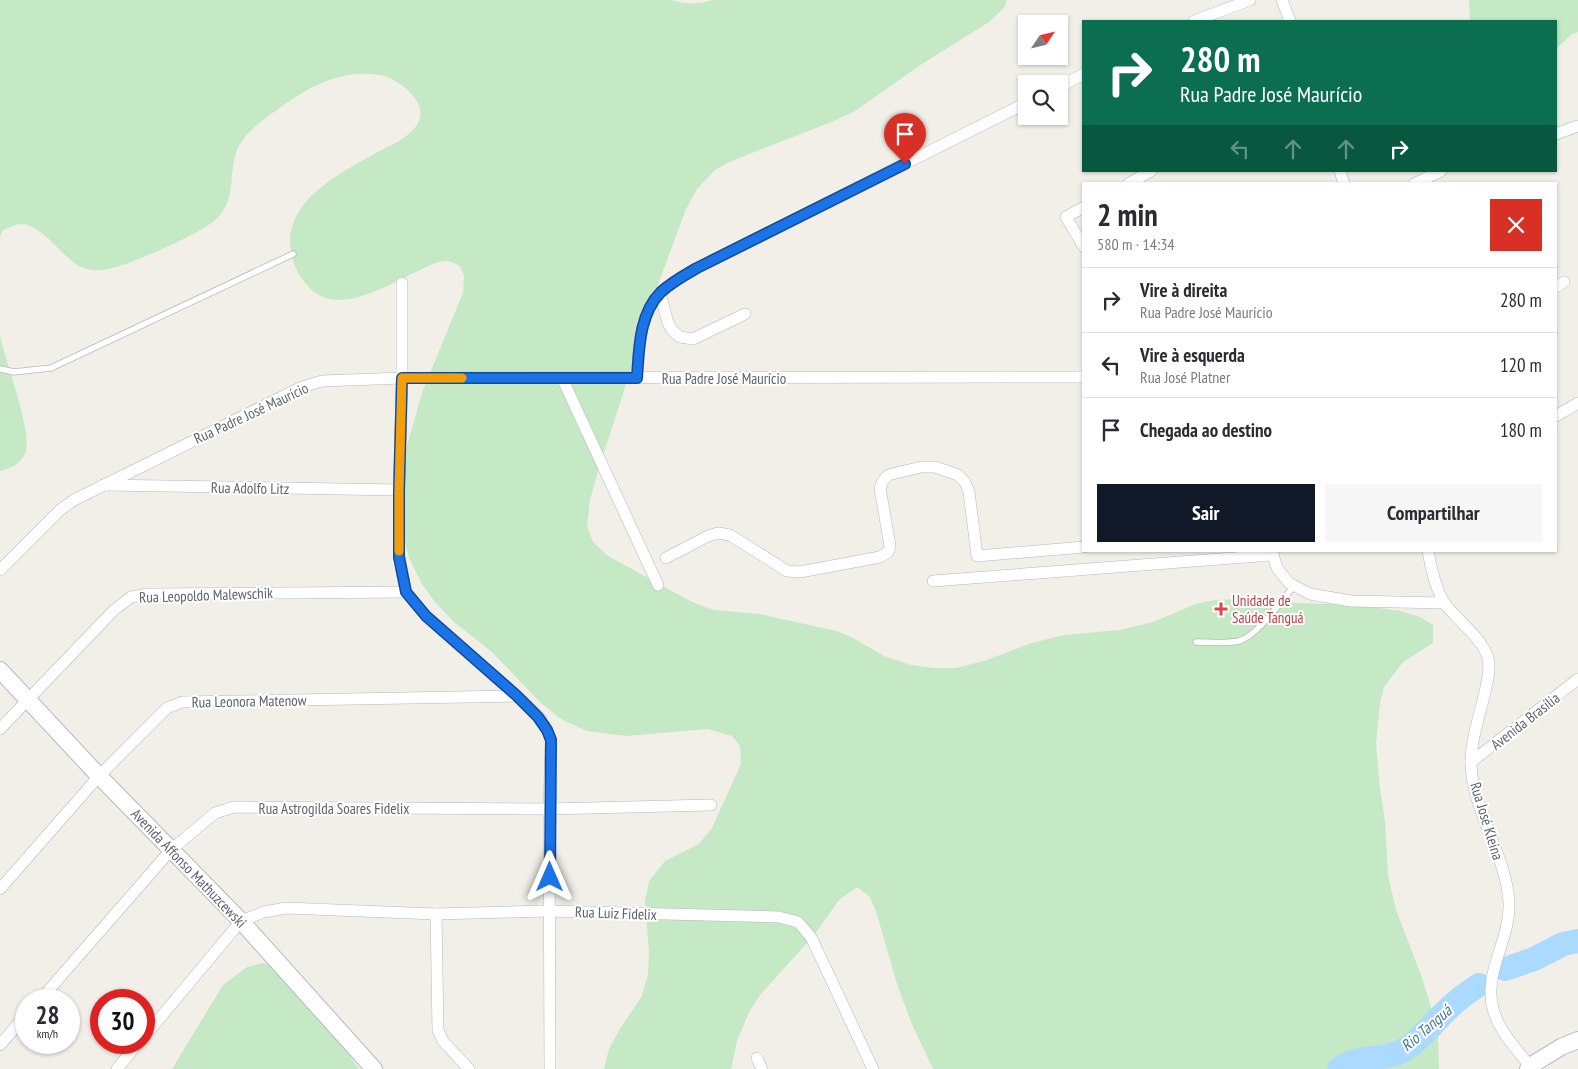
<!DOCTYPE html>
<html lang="pt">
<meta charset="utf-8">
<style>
:root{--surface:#fff;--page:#f7f7f7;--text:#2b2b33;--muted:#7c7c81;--line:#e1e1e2;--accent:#111827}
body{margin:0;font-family:"PT Sans Narrow",sans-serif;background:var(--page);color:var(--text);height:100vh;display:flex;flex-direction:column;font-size:19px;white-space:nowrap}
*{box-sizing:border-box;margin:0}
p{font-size:16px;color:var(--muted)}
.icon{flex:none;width:28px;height:28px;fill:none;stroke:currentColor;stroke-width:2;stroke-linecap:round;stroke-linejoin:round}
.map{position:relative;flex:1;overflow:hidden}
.details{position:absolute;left:1082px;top:182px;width:475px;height:370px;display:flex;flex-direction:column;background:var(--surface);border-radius:0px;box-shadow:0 1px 4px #0004}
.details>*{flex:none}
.banner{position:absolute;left:1082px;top:20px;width:475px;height:152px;border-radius:0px;box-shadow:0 1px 4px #0004;background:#0b6e4f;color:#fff;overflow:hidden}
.needle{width:32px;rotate:55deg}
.buttons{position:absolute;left:1018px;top:15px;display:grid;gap:10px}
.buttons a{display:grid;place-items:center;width:50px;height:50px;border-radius:0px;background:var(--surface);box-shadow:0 1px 4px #0004;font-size:25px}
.speed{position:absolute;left:15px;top:989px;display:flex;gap:10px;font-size:25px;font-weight:700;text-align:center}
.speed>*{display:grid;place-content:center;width:65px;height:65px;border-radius:50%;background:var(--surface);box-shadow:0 1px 4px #0004;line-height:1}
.speed small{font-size:12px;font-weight:400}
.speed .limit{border:8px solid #d22;background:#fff;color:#111}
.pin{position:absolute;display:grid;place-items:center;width:42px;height:42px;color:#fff;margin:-51px -21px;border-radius:50% 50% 50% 0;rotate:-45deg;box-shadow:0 0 5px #0007}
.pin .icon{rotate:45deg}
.me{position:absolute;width:55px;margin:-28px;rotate:0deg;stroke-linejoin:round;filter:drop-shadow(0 0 4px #0008)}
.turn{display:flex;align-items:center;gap:18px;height:105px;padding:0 15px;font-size:22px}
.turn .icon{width:65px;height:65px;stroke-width:2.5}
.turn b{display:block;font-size:35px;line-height:42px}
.lanes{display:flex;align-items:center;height:48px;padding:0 15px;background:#0003;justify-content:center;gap:25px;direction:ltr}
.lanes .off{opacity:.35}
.round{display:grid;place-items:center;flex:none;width:52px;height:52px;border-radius:0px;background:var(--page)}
.headline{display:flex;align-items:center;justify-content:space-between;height:85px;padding:0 15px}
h1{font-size:30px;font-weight:700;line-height:38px}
.button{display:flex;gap:10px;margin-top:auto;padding:10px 15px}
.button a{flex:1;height:58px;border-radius:0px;background:var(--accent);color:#fff;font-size:20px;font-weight:700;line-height:58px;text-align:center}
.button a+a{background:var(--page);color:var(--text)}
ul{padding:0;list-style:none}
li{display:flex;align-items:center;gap:15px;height:65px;padding:0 15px;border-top:1px solid var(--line)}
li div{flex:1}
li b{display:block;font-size:19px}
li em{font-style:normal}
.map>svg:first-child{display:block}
.green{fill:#c5e8c5}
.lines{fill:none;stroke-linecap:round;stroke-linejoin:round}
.river{stroke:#aadaff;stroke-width:24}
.lane-casing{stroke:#b5b8bc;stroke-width:7}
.street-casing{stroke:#b5b8bc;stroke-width:12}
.secondary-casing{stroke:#b6babf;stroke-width:18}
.lane{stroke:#fff;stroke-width:5.5}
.street{stroke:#fff;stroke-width:11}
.secondary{stroke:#fff;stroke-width:16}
.route-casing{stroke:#114b97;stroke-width:12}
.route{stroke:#1a73e8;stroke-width:9}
.slow{stroke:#f59e0b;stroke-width:9}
.health-dot{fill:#e0444e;stroke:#fff;stroke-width:2}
.labels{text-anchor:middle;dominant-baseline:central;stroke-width:4;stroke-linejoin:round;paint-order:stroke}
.street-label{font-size:15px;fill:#5f6368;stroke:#fff}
.health-label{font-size:15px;fill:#be3a42;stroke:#fff;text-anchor:start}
.water-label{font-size:16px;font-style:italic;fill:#4174aa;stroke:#fff}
</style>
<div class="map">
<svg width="1578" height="1069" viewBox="0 0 1578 1069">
<rect width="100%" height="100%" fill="#f1efe8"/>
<g class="green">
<path d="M0,0h672c15,5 26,4 41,0h294l-3,8 -15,14 -70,44 -64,45 -21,10 -105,41 -14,8 -18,19 -11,20 -27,73 -61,189 -8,29 -3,26 6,16 15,14 84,46 22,8 46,4 76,17 15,6 33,19 27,9 23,3h22l28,-7 48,-18 32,-8 56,-5 33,-8 43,-18 19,-4 23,-1 58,4 62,2 42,6 20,6 13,8v18l-30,19 -19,25 -4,16 -4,40 4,46 5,32 3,54 8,35 25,65 12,38 5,22 1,34h-506l-22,-47 -14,-38 -21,-73 -7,-15 -12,-9 -18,13 -24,34 -55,61 -11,17 -12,29 -6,28h-127l5,-20 12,-22 21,-31 6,-22 1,-21 -4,-52 4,-20 16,-20 34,-17 13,-16 29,-64 -1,-18 -8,-10 -24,-7 -82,7 -39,-5 -26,-12 -19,-15 -50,-52 -38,-30 -19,-20 -13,-18 -13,-26 -6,-23 -1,-72 21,-73 40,-97 1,-17 -4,-10c-4,-2 -9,-5 -13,-5 -9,0 -19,5 -27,9 -31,14 -85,50 -113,15 -9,-10 -14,-21 -16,-34 -8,-51 51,-79 89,-100 11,-6 23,-11 32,-20 21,-21 -1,-41 -20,-52 -7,-4 -14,-4 -22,-5 -37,-2 -67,17 -96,38 -14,10 -32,23 -38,41 -8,25 1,47 -21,67 -15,14 -93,49 -113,50 -6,1 -18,-1 -23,-4 -18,-10 -36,-41 -58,-42 -5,0 -12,4 -18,6l-3,7z"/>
<polygon points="1469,0 1578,0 1578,32 1572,34 1556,49 1556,21 1470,21"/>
<path d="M0,335c5,26 32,95 26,116 -3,11 -15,18 -26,20z"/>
<polygon points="263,963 279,968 309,998 359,1069 172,1069 223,985 247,967"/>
</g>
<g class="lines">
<g class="river">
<polyline points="1505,969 1534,959 1563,944 1578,941"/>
<path d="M1339,1069c23,-16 42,-7 63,-18 18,-10 31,-28 46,-42 9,-9 20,-17 31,-24"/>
</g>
<defs>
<g id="lane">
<polyline points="0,369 14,372 51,368 293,254"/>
<path d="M1196,642c14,0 29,2 43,-1 18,-5 43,-41 55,-55"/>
</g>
<g id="street">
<polyline points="1282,0 1290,21"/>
<polyline points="1194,21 1250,0"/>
<polyline points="1059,87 1084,74"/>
<polyline points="1556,134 1578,126"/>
<polyline points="1340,171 1344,184"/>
<polyline points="1128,184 1151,171"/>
<polyline points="1414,184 1441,171"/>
<polyline points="1084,207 1066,217 1084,247"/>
<polyline points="402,283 402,378 399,490 399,557 406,592 426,616 517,696 539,717 547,730 551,740 549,809 550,1069"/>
<polyline points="1556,287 1564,282"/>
<polyline points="660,293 668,323 672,330 680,337 693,339 745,314"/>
<polyline points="562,378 658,585"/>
<path d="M637,378c2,-29 2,-64 24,-86 11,-10 24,-17 36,-24l329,-165"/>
<polyline points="1556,416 1578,403"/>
<polyline points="103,485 399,490"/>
<polyline points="1272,551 1277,568 1289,583 1310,594 1351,601 1444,603"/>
<path d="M1428,551c2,14 9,43 18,54 11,15 37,34 42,53 3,11 -1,23 -3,34 -5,22 -14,47 -14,71 1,48 35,91 38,139 2,37 -26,70 -16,107 6,22 23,40 37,57"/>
<polyline points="666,558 708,536 718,533 730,535 787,571 800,572 880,557 888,552 890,546 880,488 883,481 888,475 921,467 935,467 958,475 965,482 969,492 977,556 1084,547"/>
<polyline points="0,570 60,510 74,500 302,387 322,381 402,378 1084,377"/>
<polyline points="933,581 1272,555"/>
<polyline points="0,729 114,610 131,597 149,594 406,592"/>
<polyline points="1471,762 1578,679"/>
<polyline points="0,889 99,776 167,708 182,702 517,696"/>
<polyline points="436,914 438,1030 443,1041 469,1069"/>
<polyline points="40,1000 171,850 215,813 234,807 549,809 711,805"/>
<polyline points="144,1037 241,921 264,912 286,908 436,914 550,911 779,917 798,922 811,937 873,1069"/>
<polyline points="0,1045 26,1015"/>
<polyline points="757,1058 762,1069"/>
<polyline points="117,1069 139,1042"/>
</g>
<g id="secondary">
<polyline points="0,670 99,776 241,921 374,1069"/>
<polyline points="1528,1069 1530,1066 1561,1047 1578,1040"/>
</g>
</defs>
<use href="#lane" class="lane-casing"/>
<use href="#street" class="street-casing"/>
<use href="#secondary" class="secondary-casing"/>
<use href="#lane" class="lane"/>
<use href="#street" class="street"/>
<use href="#secondary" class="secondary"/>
</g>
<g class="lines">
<defs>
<path id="route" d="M550,877l1,-137 -4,-10 -9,-13 -21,-21 -91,-80 -20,-24 -7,-35v-67l3,-112h235c2,-29 2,-64 24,-86 11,-10 24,-17 36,-24l208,-104"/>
</defs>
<use href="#route" class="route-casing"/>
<use href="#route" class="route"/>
<polyline class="slow" points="399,551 399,490 402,378 462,378"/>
</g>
<path class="health-dot" d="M1218.5 601.5h5v5h5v5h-5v5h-5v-5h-5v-5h5z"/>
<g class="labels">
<g class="street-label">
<text x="724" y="378">Rua Padre José Maurício</text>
<text transform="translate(251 413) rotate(-25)">Rua Padre José Maurício</text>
<text transform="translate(250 488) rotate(1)">Rua Adolfo Litz</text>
<text transform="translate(206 595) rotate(-2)">Rua Leopoldo Malewschik</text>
<text transform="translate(249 701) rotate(-1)">Rua Leonora Matenow</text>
<text transform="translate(1525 721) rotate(-38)">Avenida Brasília</text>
<text x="334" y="808">Rua Astrogilda Soares Fidelix</text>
<text transform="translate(1487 821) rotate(73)">Rua José Kleina</text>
<text transform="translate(189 868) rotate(46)">Avenida Affonso Mathuzcewski</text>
<text transform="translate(616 913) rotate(2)">Rua Luiz Fidelix</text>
</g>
<g class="health-label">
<text x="1232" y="600">Unidade de<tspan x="1232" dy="17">Saúde Tanguá</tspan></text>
</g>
<g class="water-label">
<text transform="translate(1426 1028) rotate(-41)">Rio Tanguá</text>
</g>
</g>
</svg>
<div class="buttons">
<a><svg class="needle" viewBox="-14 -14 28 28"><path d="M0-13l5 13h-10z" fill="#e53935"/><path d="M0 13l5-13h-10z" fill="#7c7c81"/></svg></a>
<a><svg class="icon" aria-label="search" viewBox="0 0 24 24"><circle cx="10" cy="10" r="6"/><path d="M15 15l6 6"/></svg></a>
</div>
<div class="speed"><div>28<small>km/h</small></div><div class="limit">30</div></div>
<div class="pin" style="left:905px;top:164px;background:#d93025"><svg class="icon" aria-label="arrive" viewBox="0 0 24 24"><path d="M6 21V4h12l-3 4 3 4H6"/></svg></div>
<svg class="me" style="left:550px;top:877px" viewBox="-20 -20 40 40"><path d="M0-17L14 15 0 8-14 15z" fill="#1a73e8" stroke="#fff" stroke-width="4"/></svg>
<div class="banner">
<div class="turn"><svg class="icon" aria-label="right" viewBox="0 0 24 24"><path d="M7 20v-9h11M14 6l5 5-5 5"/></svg><div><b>280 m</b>Rua Padre José Maurício</div></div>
<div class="lanes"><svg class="icon off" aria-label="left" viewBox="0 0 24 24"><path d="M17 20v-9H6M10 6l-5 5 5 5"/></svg><svg class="icon off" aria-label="ahead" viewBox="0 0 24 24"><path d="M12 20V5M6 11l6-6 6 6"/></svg><svg class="icon off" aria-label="ahead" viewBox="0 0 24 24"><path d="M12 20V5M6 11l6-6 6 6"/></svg><svg class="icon" aria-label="right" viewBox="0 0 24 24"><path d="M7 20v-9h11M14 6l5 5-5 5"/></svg></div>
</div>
<section class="details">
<div class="headline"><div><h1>2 min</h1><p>580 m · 14:34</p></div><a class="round" style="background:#d93025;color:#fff"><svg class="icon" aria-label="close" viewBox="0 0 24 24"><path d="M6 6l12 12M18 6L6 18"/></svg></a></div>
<ul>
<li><svg class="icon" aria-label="right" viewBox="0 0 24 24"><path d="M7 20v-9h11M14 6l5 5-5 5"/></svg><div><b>Vire à direita</b><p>Rua Padre José Maurício</p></div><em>280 m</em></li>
<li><svg class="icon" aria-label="left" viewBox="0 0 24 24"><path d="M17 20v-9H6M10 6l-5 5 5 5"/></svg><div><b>Vire à esquerda</b><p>Rua José Platner</p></div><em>120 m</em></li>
<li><svg class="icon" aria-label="arrive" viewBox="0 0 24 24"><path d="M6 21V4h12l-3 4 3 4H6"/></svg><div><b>Chegada ao destino</b></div><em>180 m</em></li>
</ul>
<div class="button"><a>Sair</a><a>Compartilhar</a></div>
</section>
</div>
